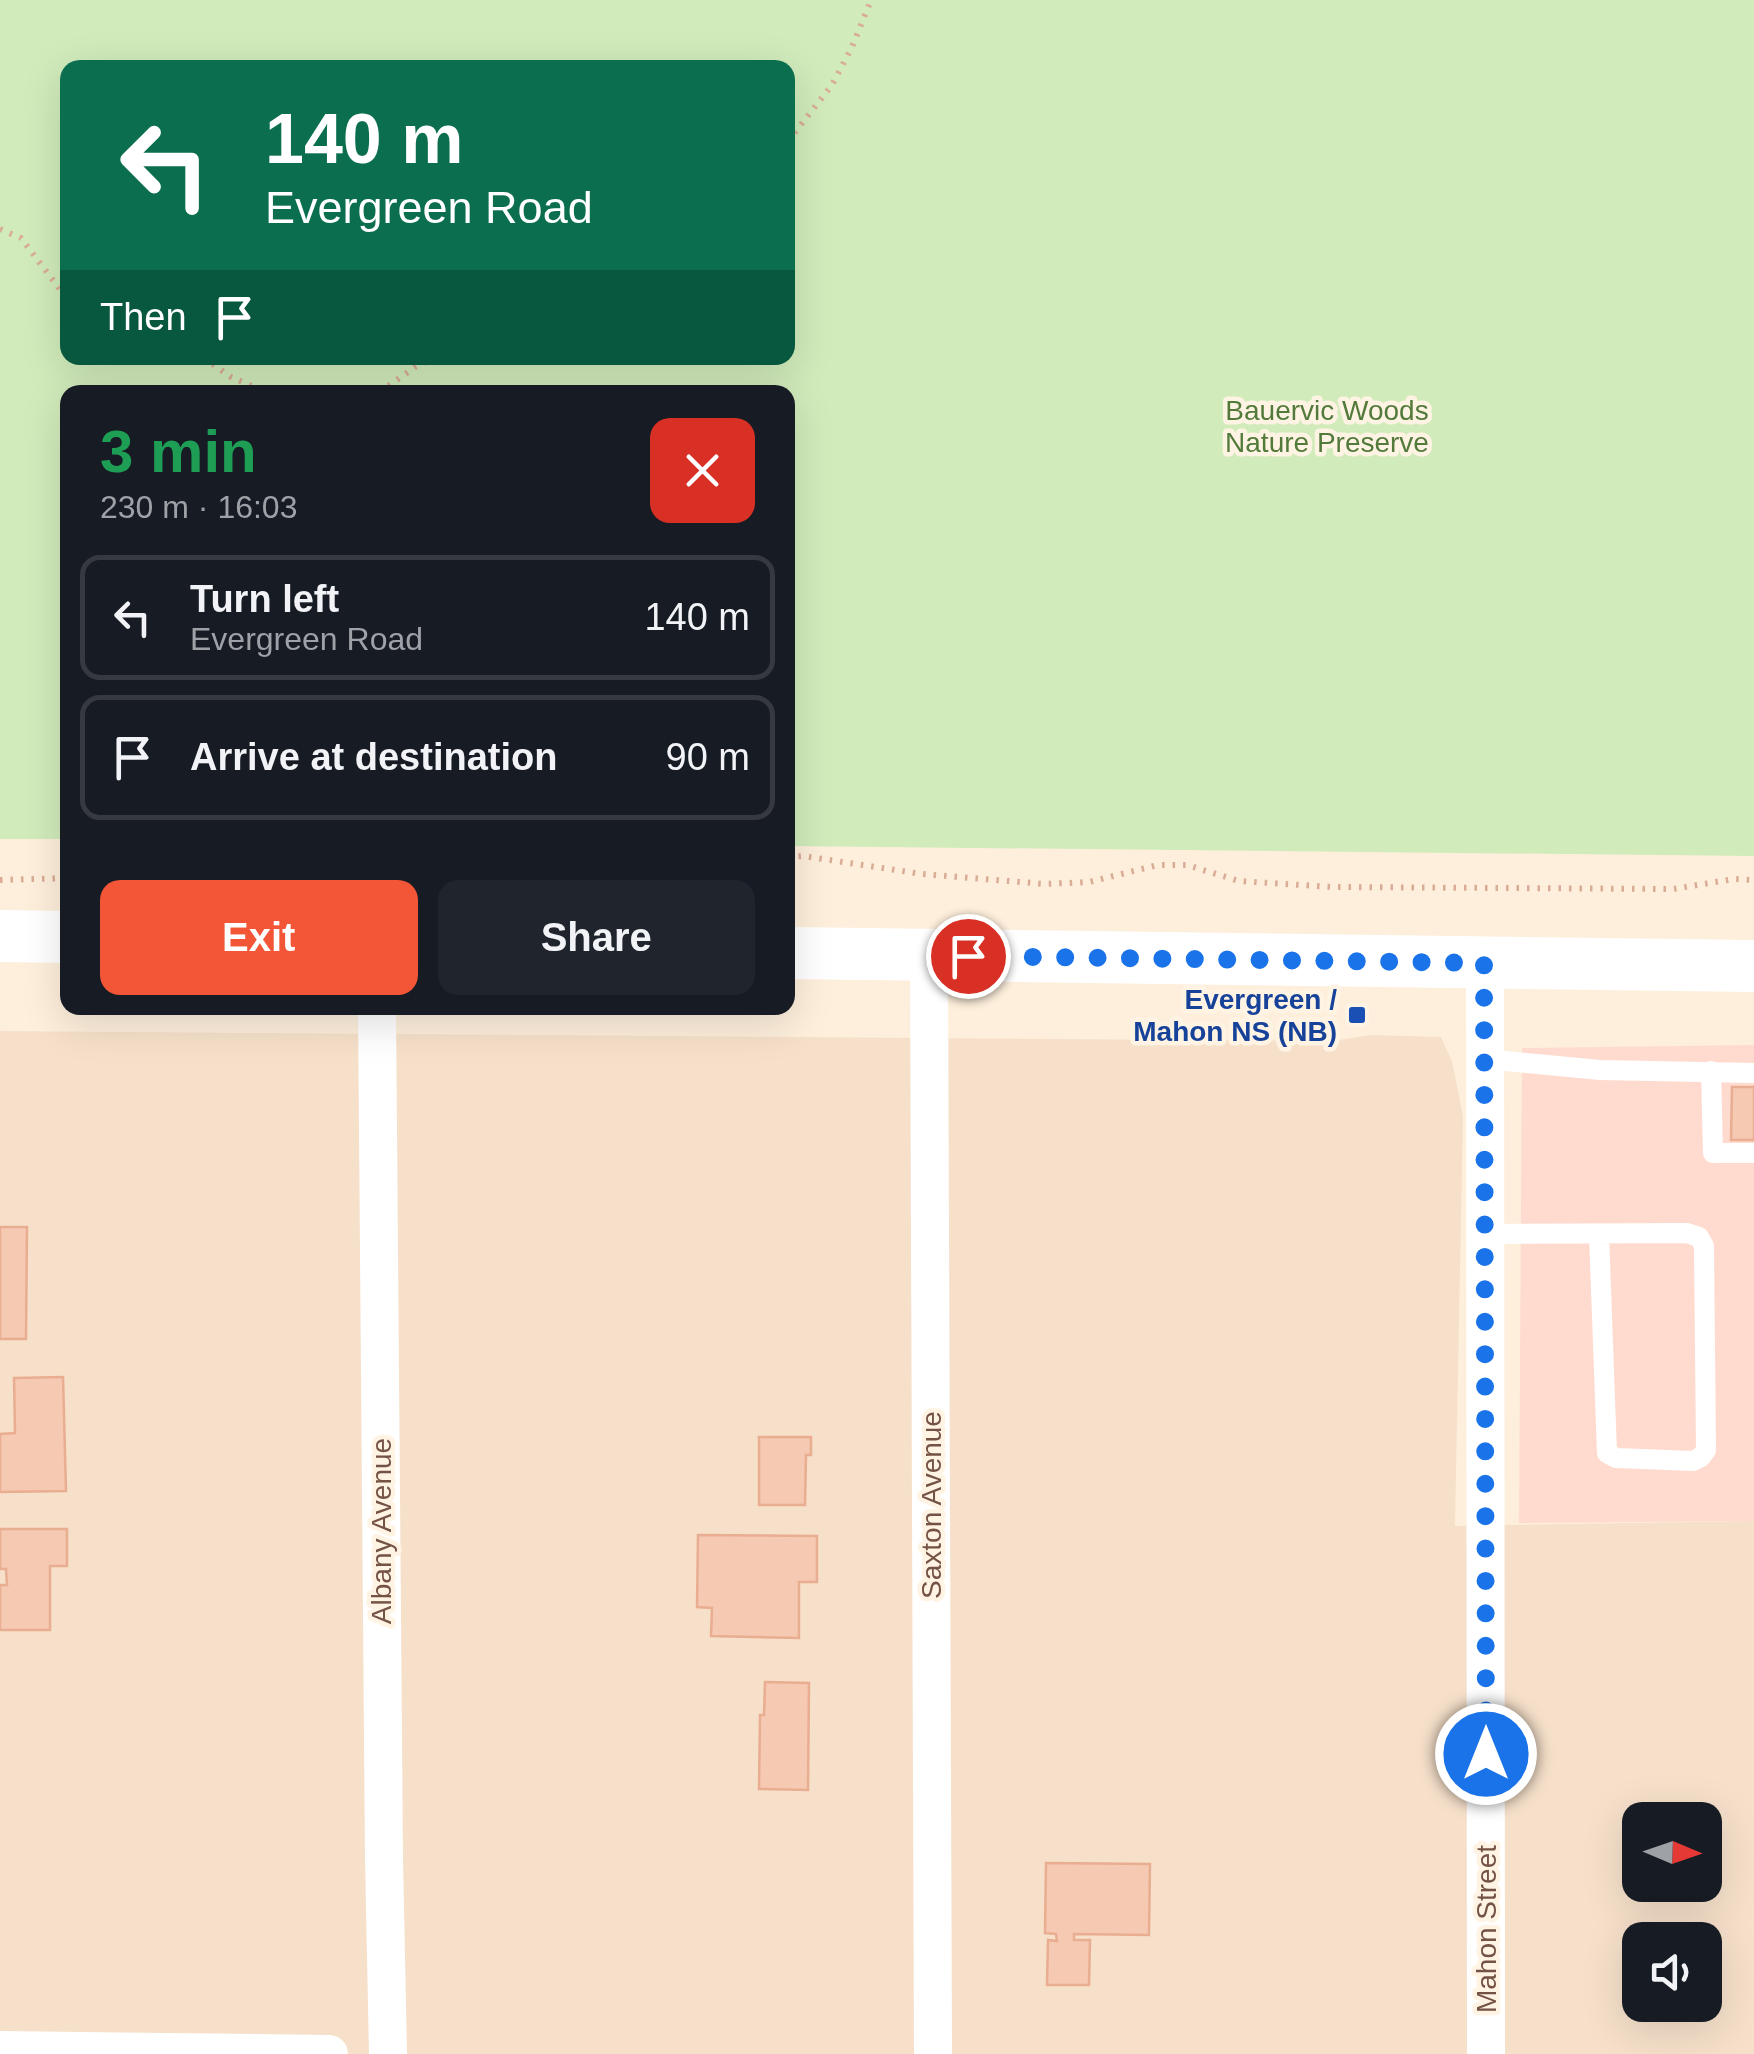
<!DOCTYPE html>
<meta charset="utf-8">
<style>
:root{--surface:#171b24;--page:#20242c;--text:#f1f3f6;--muted:#9ea1a6;--line:#363941;--accent:#f25637}
body{margin:0;font-family:Helvetica,sans-serif;background:var(--page);color:var(--text);height:100vh;display:flex;flex-direction:column;font-size:38px;white-space:nowrap}
*{box-sizing:border-box;margin:0}
p{font-size:32px;color:var(--muted)}
.icon{flex:none;width:55px;height:55px;fill:none;stroke:currentColor;stroke-width:2;stroke-linecap:round;stroke-linejoin:round}
.map{position:relative;flex:1;overflow:hidden}
.drawer{position:absolute;left:60px;top:385px;width:735px;height:630px;display:flex;flex-direction:column;background:var(--surface);border-radius:20px;box-shadow:0 10px 40px #0002}
.drawer>*{flex:none}
.hud{position:absolute;left:60px;top:60px;width:735px;height:305px;border-radius:20px;box-shadow:0 10px 40px #0002;background:#0b6e4f;color:#fff;overflow:hidden}
.needle{width:65px;rotate:92deg}
.buttons{position:absolute;left:1622px;top:1802px;display:grid;gap:20px}
.buttons a{display:grid;place-items:center;width:100px;height:100px;border-radius:20px;background:var(--surface);box-shadow:0 10px 40px #0002;font-size:50px}
.pin{position:absolute;display:grid;place-items:center;width:85px;height:85px;color:#fff;margin:-42px;border:5px solid #fff;border-radius:50%;box-shadow:0 2px 10px #0007}
.me{position:absolute;width:110px;margin:-55px;rotate:0deg;stroke-linejoin:round;filter:drop-shadow(0 0 8px #0008)}
.turn{display:flex;align-items:center;gap:35px;height:210px;padding:0 40px;font-size:45px}
.turn .icon{width:130px;height:130px;stroke-width:2.5}
.turn b{display:block;font-size:70px;line-height:85px}
.then{display:flex;align-items:center;height:95px;padding:0 40px;background:#0003;gap:20px;font-size:38px}
.round{display:grid;place-items:center;flex:none;width:105px;height:105px;border-radius:20px;background:var(--page)}
.headline{display:flex;align-items:center;justify-content:space-between;height:170px;padding:0 40px}
h1{font-size:60px;font-weight:800;line-height:75px;color:#1e9e55}
.action{display:flex;gap:20px;margin-top:auto;padding:20px 40px}
.action a{flex:1;height:115px;border-radius:20px;background:var(--accent);color:#fff;font-size:40px;font-weight:800;line-height:115px;text-align:center}
.action a+a{background:var(--page);color:var(--text)}
ul{padding:0;list-style:none}
li{display:flex;align-items:center;gap:30px;height:125px;margin:0 20px 15px;padding:0 20px;border:5px solid var(--line);border-radius:20px}
li div{flex:1}
li b{display:block;font-size:38px}
li em{font-style:normal}
.map>svg:first-child{display:block}
.residential{fill:#f6e0ca;fill-rule:evenodd}
.commercial{fill:#ffdbcf}
.green{fill:#d1ebbb;fill-rule:evenodd}
.building{fill:#f5c9b2;stroke:#e9ad91;stroke-width:2.5}
.lines{fill:none;stroke-linecap:round;stroke-linejoin:round}
.path{stroke:#d9ac96;stroke-width:6;stroke-dasharray:2.5 8;stroke-linecap:butt}
.service{stroke:#fff;stroke-width:20}
.minor{stroke:#fff;stroke-width:38}
.secondary{stroke:#fff;stroke-width:52}
.route{stroke:#1a73e8;stroke-width:18;stroke-dasharray:0 32.4}
.transit-dot{fill:#1a4fb4;stroke:#fff3e4;stroke-width:4}
.labels{text-anchor:middle;dominant-baseline:central;stroke-width:9;stroke-linejoin:round;paint-order:stroke}
.park-label{font-size:28px;fill:#527b3b;stroke:#fff3e4}
.transit-label{font-size:28px;font-weight:bold;fill:#164399;stroke:#fff3e4;text-anchor:end}
.street-label{font-size:28px;fill:#745244;stroke:#fff3e4}
</style>
<div class="map">
<svg width="1754" height="2054" viewBox="0 0 1754 2054">
<rect width="100%" height="100%" fill="#feefdc"/>
<path class="residential" d="M0,1031l1332,10 39,-6 70,2 11,24 11,55 -8,410 299,-5v533h-1754zM1640,1820h65v65h-65zM1640,1940h65v65h-65z"/>
<polygon class="commercial" points="1754,1045 1754,1521 1519,1523 1522,1048"/>
<path class="green" d="M0,0h1754v856l-966,-10v-454h-720l-1,447h-67zM68,68h720v290h-720z"/>
<g class="building">
<polygon points="1732,1087 1754,1087 1754,1140 1731,1140"/>
<polygon points="0,1227 27,1227 26,1339 0,1339"/>
<polygon points="63,1377 66,1491 0,1492 0,1434 15,1433 14,1378"/>
<polygon points="759,1437 811,1437 811,1455 806,1455 805,1505 759,1505"/>
<polygon points="0,1529 67,1529 67,1566 50,1566 50,1630 0,1630 0,1585 7,1585 6,1569 0,1569"/>
<polygon points="698,1535 817,1536 817,1582 799,1582 799,1638 711,1636 712,1608 697,1607"/>
<polygon points="765,1682 809,1683 808,1790 759,1789 760,1715 764,1715"/>
<polygon points="1046,1863 1150,1864 1149,1935 1074,1934 1074,1940 1090,1940 1089,1985 1047,1985 1048,1940 1057,1941 1056,1934 1045,1933"/>
</g>
<g class="lines">
<g class="path">
<polyline points="788,141 832,85 852,47 871,0"/>
<polyline points="0,229 21,238 68,300"/>
<polyline points="204,358 231,377 266,392"/>
<polyline points="380,392 415,367 434,358"/>
<polyline points="788,857 803,856 922,874 1045,884 1089,882 1158,865 1187,865 1239,881 1333,887 1673,889 1734,879 1754,880"/>
<polyline points="0,880 68,878"/>
</g>
<g class="service">
<polyline points="1484,1059 1600,1070 1754,1073"/>
<polyline points="1711,1071 1713,1153 1754,1153"/>
<polyline points="1486,1234 1687,1233 1699,1237 1704,1246 1706,1450 1701,1457 1693,1461 1616,1458 1607,1453 1599,1234"/>
</g>
<g class="minor">
<polyline points="929,956 933,2054"/>
<polyline points="1485,963 1486,2054"/>
<polyline points="377,1008 384,1859 388,2054"/>
<polyline points="0,2050 329,2054"/>
</g>
<g class="secondary">
<polyline points="0,936 68,937"/>
<polyline points="788,953 1754,966"/>
</g>
</g>
<g class="lines">
<polyline class="route" points="968,956 1484,963 1486,1754"/>
</g>
<rect class="transit-dot" x="1347" y="1005" width="20" height="20" rx="5"/>
<g class="labels">
<g class="park-label">
<text x="1327" y="410">Bauervic Woods<tspan x="1327" dy="32">Nature Preserve</tspan></text>
</g>
<g class="transit-label">
<text x="1337" y="999">Evergreen /<tspan x="1337" dy="32">Mahon NS (NB)</tspan></text>
</g>
<g class="street-label">
<text transform="translate(931 1505) rotate(-90)">Saxton Avenue</text>
<text transform="translate(381 1531) rotate(-90)">Albany Avenue</text>
<text transform="translate(1486 1929) rotate(-90)">Mahon Street</text>
</g>
</g>
</svg>
<div class="buttons">
<a><svg class="needle" viewBox="-14 -14 28 28"><path d="M0-13l5 13h-10z" fill="#e53935"/><path d="M0 13l5-13h-10z" fill="#9ea1a6"/></svg></a>
<a><svg class="icon" aria-label="sound" viewBox="0 0 24 24"><path d="M4 9h4l5-4v14l-5-4H4zM17 9q2 3 0 6"/></svg></a>
</div>
<div class="pin" style="left:968px;top:956px;background:#d93025"><svg class="icon" aria-label="arrive" viewBox="0 0 24 24"><path d="M6 21V4h12l-3 4 3 4H6"/></svg></div>
<svg class="me" style="left:1486px;top:1754px" viewBox="-20 -20 40 40"><circle r="17" fill="#1a73e8" stroke="#fff" stroke-width="3"/><path d="M0-11L8 9 0 5-8 9z" fill="#fff"/></svg>
<div class="hud">
<div class="turn"><svg class="icon" aria-label="left" viewBox="0 0 24 24"><path d="M17 20v-9H6M10 6l-5 5 5 5"/></svg><div><b>140 m</b>Evergreen Road</div></div>
<div class="then">Then<svg class="icon" aria-label="arrive" viewBox="0 0 24 24"><path d="M6 21V4h12l-3 4 3 4H6"/></svg></div>
</div>
<section class="drawer">
<div class="headline"><div><h1>3 min</h1><p>230 m · 16:03</p></div><a class="round" style="background:#d93025;color:#fff"><svg class="icon" aria-label="close" viewBox="0 0 24 24"><path d="M6 6l12 12M18 6L6 18"/></svg></a></div>
<ul>
<li><svg class="icon" aria-label="left" viewBox="0 0 24 24"><path d="M17 20v-9H6M10 6l-5 5 5 5"/></svg><div><b>Turn left</b><p>Evergreen Road</p></div><em>140 m</em></li>
<li><svg class="icon" aria-label="arrive" viewBox="0 0 24 24"><path d="M6 21V4h12l-3 4 3 4H6"/></svg><div><b>Arrive at destination</b></div><em>90 m</em></li>
</ul>
<div class="action"><a>Exit</a><a>Share</a></div>
</section>
</div>
